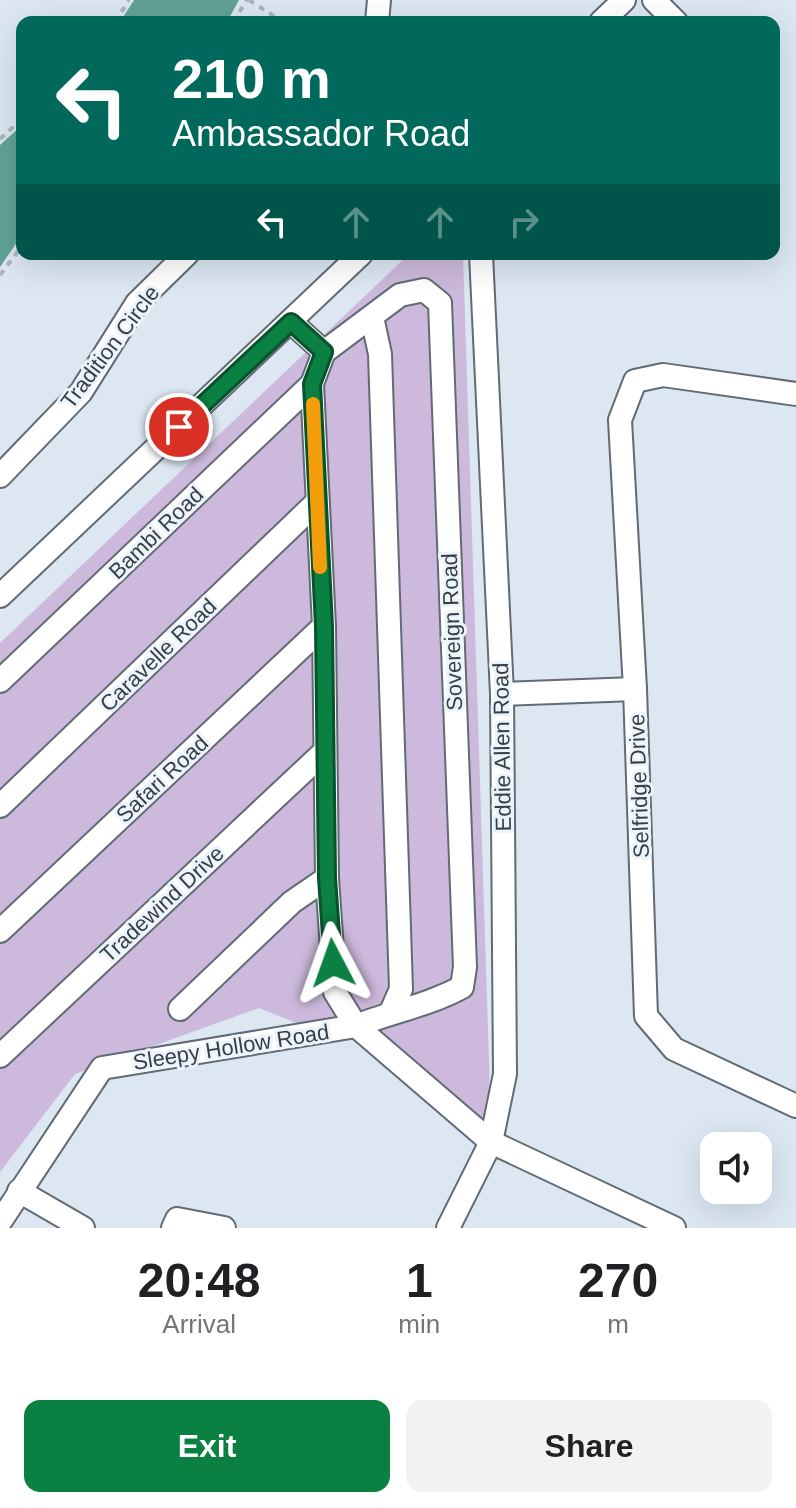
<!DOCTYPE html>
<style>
:root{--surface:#fff;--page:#f2f2f2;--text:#202124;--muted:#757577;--accent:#0b8043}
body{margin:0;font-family:Helvetica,sans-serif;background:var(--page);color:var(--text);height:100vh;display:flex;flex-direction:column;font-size:30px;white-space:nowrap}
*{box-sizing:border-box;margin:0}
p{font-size:26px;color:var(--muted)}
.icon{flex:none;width:44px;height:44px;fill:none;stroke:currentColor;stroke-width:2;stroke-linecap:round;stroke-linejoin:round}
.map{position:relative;height:1228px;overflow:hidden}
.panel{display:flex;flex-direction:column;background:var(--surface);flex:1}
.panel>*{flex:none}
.guide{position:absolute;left:16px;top:16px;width:764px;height:244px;border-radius:16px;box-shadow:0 8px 32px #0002;background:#00695c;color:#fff;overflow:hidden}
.fabs{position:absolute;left:700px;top:1132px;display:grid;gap:16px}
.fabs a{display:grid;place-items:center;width:72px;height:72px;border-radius:16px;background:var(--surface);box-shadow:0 8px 32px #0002;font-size:40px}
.pin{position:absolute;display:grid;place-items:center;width:68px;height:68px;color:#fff;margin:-34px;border:4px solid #fff;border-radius:50%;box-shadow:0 2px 8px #0007}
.me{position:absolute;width:88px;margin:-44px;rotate:356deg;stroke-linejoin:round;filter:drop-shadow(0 0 6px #0008)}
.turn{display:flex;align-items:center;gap:28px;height:168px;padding:0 24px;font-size:36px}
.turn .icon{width:104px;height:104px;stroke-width:2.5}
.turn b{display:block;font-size:56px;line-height:68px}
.lanes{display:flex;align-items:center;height:76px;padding:0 24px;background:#0003;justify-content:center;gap:40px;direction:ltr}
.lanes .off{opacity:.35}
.eta{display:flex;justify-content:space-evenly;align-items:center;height:136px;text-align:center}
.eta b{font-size:48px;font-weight:600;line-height:56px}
.cta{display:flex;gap:16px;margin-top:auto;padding:16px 24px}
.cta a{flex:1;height:92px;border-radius:16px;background:var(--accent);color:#fff;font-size:32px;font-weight:600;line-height:92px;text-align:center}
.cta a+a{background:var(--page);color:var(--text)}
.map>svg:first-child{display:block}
.green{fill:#cdb9db}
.water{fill:#62a198}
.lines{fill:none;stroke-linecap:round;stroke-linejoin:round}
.minor-casing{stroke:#616b75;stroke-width:26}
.path{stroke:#aab4bc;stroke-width:4;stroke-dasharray:6 6;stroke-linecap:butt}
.minor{stroke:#fff;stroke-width:22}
.route-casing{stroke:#07532c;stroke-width:20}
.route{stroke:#0b8043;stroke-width:14}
.slow{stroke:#f59e0b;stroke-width:14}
.labels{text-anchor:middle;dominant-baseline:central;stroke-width:6;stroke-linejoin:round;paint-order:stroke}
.street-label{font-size:22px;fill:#393e42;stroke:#ebf4fd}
</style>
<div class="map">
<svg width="796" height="1228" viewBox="0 0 796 1228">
<rect width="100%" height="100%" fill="#dce7f2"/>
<polygon class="green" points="409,254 463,254 490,1093 485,1121 364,1017 355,1015 299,1024 259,1008 75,1074 0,1172 0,643"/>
<g class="water">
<polygon points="134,0 239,0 227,22 120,22"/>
<polygon points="22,125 22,235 0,267 0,145"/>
</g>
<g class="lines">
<defs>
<g id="minor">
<polyline points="654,0 676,22"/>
<polyline points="377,22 379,0"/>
<polyline points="601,22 624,0"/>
<polyline points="372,317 380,354 401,989 391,1012"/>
<path d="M291,322l33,30 -12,32 12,242 3,252 8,114 21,34c35,-14 73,-21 106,-39l3,-20 -25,-664 -16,-13 -24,5 -76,57"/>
<polyline points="796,394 663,375 635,381 620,420 635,689 646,1016 674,1049 796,1106"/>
<polyline points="0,476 81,392 137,303 187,254"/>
<polyline points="0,596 361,254"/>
<polyline points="0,681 312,384"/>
<polyline points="502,694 635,689"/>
<polyline points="0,806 316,503"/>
<polyline points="0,931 324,626"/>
<polyline points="180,1009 292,902 327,878"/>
<polyline points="0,1056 324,752"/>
<polyline points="19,1191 83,1228"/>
<polyline points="0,1222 102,1068 356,1026 491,1142 674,1228"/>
<polyline points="173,1228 177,1219 224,1228"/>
<polyline points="448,1228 491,1142 505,1074 502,694 481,254"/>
</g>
</defs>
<use href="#minor" class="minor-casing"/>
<g class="path">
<polyline points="249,0 283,22"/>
<polyline points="115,22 129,0"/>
<polyline points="233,22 247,0"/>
<polyline points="0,139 22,119"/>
<polyline points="0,275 22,246"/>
</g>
<use href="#minor" class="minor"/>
</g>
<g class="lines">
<defs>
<polyline id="route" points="179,427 291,322 324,352 312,384 324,626 327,878 333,963"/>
</defs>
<use href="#route" class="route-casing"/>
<use href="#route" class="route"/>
<polyline class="slow" points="313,404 320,567"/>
</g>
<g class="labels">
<g class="street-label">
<text transform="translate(110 347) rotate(-53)">Tradition Circle</text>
<text transform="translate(156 533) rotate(-44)">Bambi Road</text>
<text transform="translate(452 632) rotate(-92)">Sovereign Road</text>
<text transform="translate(158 655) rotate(-44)">Caravelle Road</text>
<text transform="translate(502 747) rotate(-91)">Eddie Allen Road</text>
<text transform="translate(162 779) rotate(-43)">Safari Road</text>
<text transform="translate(639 786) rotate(-92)">Selfridge Drive</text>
<text transform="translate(162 904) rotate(-43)">Tradewind Drive</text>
<text transform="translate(231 1047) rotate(-9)">Sleepy Hollow Road</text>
</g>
</g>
</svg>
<div class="fabs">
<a><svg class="icon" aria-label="sound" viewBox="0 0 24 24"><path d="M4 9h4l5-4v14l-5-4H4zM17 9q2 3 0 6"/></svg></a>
</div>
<div class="pin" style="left:179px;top:427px;background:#d93025"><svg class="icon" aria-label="arrive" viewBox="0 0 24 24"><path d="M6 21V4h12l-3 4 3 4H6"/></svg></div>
<svg class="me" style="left:333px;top:963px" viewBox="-20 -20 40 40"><path d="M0-17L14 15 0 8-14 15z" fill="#0b8043" stroke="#fff" stroke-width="4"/></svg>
<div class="guide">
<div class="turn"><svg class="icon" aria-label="left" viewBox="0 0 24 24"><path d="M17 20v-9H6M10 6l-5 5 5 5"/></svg><div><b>210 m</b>Ambassador Road</div></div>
<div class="lanes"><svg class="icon" aria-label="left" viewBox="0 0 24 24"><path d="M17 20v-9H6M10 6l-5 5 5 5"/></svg><svg class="icon off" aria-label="ahead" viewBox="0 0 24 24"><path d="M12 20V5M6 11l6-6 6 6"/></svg><svg class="icon off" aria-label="ahead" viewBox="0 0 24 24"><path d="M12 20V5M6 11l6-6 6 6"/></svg><svg class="icon off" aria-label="right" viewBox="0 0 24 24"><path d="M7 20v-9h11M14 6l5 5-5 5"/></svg></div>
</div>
</div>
<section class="panel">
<div class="eta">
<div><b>20:48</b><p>Arrival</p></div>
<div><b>1</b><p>min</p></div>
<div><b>270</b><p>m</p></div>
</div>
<div class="cta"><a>Exit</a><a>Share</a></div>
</section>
